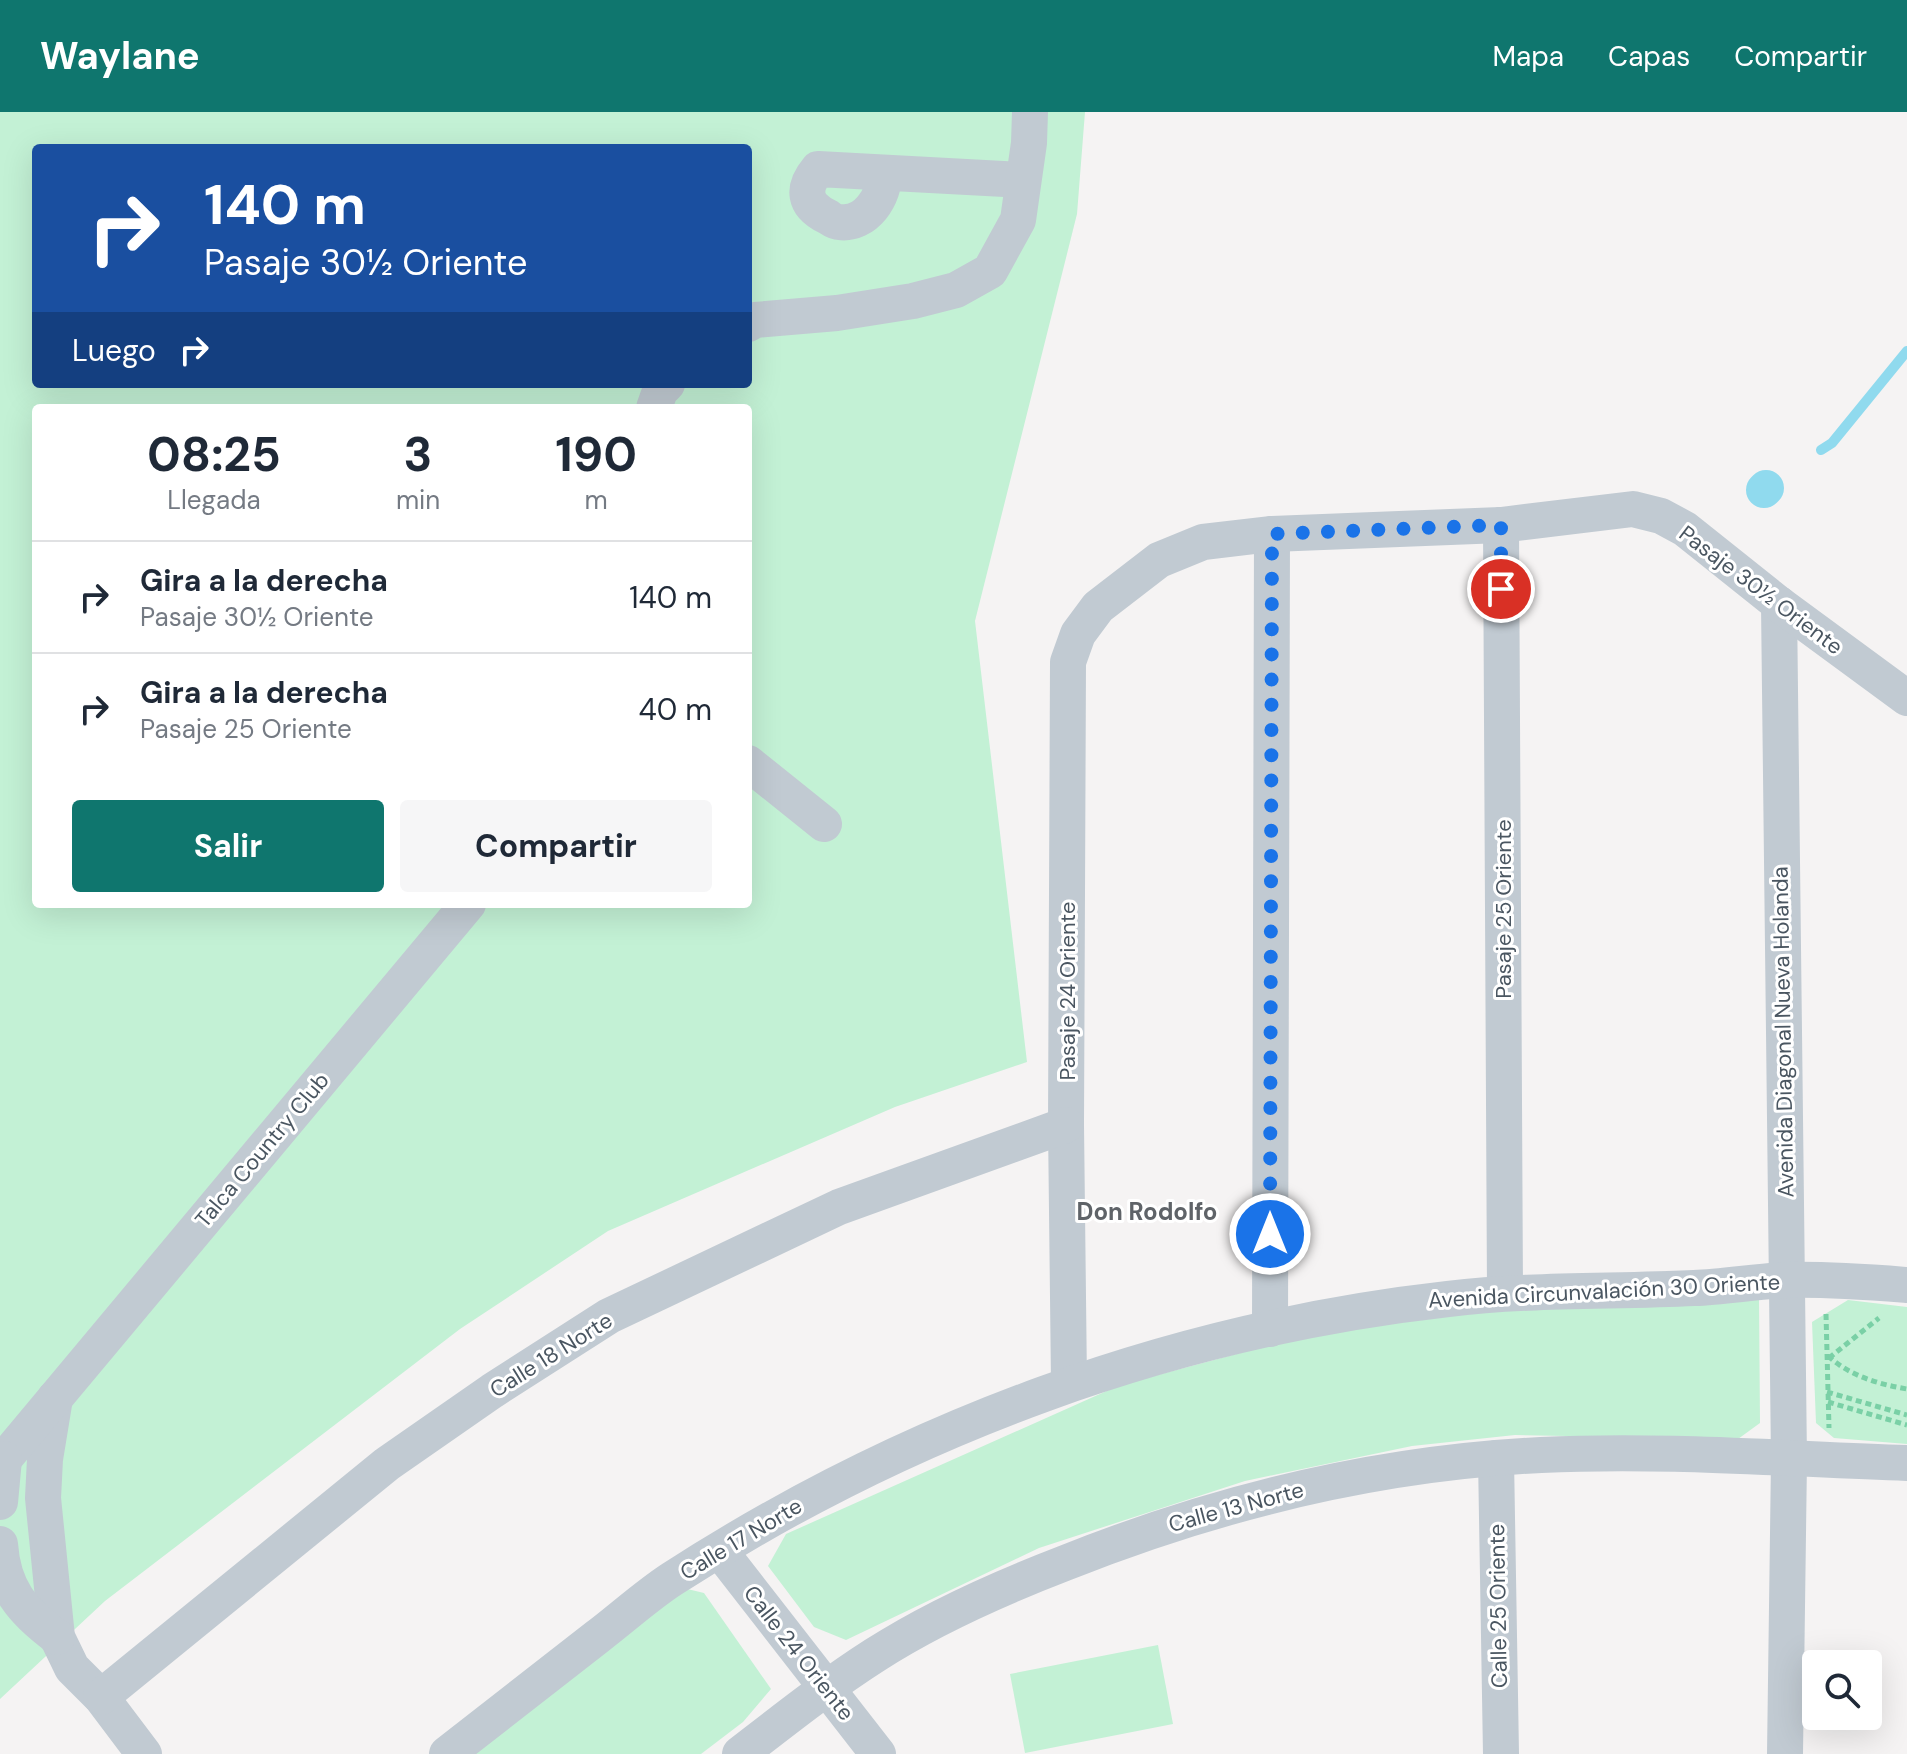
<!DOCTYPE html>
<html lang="es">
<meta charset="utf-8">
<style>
:root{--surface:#fff;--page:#f6f6f7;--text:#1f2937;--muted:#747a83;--line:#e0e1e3;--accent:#0f766e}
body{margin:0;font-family:"DM Sans",sans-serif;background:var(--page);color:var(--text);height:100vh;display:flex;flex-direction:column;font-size:30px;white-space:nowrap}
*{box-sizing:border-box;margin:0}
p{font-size:26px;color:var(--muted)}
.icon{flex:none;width:44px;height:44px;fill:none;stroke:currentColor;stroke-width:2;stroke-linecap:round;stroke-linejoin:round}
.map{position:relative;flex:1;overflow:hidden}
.panel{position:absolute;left:32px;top:292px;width:720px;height:504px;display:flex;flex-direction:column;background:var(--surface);border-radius:8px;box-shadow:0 8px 32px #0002}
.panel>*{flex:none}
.hud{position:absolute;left:32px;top:32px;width:720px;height:244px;border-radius:8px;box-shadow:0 8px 32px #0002;background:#1a4fa0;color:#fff;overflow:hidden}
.controls{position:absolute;left:1802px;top:1538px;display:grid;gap:16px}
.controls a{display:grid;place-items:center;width:80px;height:80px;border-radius:8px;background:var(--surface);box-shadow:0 8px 32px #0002;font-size:40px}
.pin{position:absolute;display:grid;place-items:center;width:68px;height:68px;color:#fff;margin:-34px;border:4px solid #fff;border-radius:50%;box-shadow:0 2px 8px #0007}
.me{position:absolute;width:88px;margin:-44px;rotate:0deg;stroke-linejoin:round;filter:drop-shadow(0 0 6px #0008)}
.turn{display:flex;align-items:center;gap:28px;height:168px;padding:0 40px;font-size:36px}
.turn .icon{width:104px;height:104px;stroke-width:2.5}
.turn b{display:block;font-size:56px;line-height:68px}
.then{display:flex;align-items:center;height:76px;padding:0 40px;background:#0003;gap:16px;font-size:30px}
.eta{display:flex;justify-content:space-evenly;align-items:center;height:136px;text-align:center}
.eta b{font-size:48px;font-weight:700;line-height:56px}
.primary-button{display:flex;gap:16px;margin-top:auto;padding:16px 40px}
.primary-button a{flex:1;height:92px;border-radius:8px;background:var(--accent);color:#fff;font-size:32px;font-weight:700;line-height:92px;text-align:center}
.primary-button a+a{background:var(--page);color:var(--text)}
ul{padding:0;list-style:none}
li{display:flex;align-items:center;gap:24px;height:112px;padding:0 40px;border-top:2px solid var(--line)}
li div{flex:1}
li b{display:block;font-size:30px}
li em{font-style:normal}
header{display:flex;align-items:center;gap:48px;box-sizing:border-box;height:112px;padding:0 40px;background:var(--accent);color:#fff}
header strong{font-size:38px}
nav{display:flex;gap:44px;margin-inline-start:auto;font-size:28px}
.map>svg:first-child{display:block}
.green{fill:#c3f1d5;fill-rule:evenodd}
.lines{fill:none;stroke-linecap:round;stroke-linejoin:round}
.stream{stroke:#90daee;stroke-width:10}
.canal{stroke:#90daee;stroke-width:36}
.path{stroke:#7ad0a6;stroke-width:5;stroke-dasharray:6 4;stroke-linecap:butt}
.minor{stroke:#c1cad2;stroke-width:36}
.route{stroke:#1a73e8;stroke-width:14;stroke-dasharray:0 25.2}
.labels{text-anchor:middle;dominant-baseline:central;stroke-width:6;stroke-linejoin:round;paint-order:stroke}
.street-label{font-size:22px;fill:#4a5661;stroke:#fff}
.neighbourhood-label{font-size:24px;font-weight:bold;fill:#5f6368;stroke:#fff}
</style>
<header>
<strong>Waylane</strong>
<nav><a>Mapa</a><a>Capas</a><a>Compartir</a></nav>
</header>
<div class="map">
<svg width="1907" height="1642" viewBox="0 0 1907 1642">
<rect width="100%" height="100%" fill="#f5f3f3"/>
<g class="green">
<path d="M0,0h1085l-8,102 -102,407 52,441 -132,45 -287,124 -148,98 -355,272 -105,98zM36,36h712v236h-712zM36,296h712v496h-712z"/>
<polygon points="1759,1187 1760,1311 1738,1327 1515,1323 1412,1334 1245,1369 1039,1436 846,1528 814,1515 768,1454 786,1422 1120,1273 1323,1219 1494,1196"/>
<polygon points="1848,1188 1907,1195 1907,1332 1834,1326 1816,1311 1812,1210"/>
<polygon points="679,1475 704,1481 771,1577 743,1610 701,1642 470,1642"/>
<polygon points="1158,1533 1173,1612 1025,1641 1010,1562"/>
</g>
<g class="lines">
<polyline class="stream" points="1821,338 1832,331 1907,239"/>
<polyline class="canal" points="1764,378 1766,376"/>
<g class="path">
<polyline points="1826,1202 1829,1316"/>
<path d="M1828,1244c22,20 50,28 79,33"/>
<polyline points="1829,1246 1879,1206"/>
<polyline points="1827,1280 1907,1303"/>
<polyline points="1828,1290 1907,1313"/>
</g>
<g class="minor">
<path d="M884,61c1,23 -18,53 -45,49 -4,0 -8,-3 -11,-5 -25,-12 -26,-29 -10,-48l204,11"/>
<polyline points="748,212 755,208 837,201 913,189 956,178 990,159 1018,108 1029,31 1030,0"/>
<polyline points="654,296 660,279 667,272"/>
<polyline points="1501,413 1505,1181"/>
<polyline points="1779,492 1789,1348 1785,1642"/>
<polyline points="748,651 824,712"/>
<polyline points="1270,1217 1272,422"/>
<polyline points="1069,1271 1066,1013 1068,550 1078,522 1098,495 1159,448 1203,430 1272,422 1501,413 1633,397 1661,404 1685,417 1779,492 1907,586"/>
<polyline points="55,1286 45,1347 43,1386 57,1525 72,1556 101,1585 144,1642"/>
<polyline points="1496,1346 1501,1642"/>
<polyline points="0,1352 468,792"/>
<polyline points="0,1390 4,1347"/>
<path d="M0,1432c3,45 22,67 57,93"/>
<polyline points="720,1439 878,1642"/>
<polyline points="101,1585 387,1352 492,1279 609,1204 839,1095 1066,1013"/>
<path d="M447,1642c50,-39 100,-78 150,-117 25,-19 49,-41 75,-58 234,-151 499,-249 776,-280 82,-10 164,-7 246,-11 31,-1 63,-7 94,-8 40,-1 79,2 119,5"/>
<path d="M740,1642c44,-34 88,-69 135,-99 59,-38 125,-67 190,-92 153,-61 312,-100 476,-108 121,-6 245,4 366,8"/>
</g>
</g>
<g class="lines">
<polyline class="route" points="1270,1122 1272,422 1501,413 1501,477"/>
</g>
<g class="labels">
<g class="street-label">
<text transform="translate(1761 478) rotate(37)">Pasaje 30½ Oriente</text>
<text transform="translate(1503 797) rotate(-90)">Pasaje 25 Oriente</text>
<text transform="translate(1067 879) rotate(-90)">Pasaje 24 Oriente</text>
<text transform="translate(1783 920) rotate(-91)">Avenida Diagonal Nueva Holanda</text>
<text transform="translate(262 1038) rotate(-50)">Talca Country Club</text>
<text transform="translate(1604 1179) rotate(-3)">Avenida Circunvalación 30 Oriente</text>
<text transform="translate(551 1243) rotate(-32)">Calle 18 Norte</text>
<text transform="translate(1236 1395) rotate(-15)">Calle 13 Norte</text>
<text transform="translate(741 1427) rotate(-31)">Calle 17 Norte</text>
<text transform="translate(1498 1494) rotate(-91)">Calle 25 Oriente</text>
<text transform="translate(799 1541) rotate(52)">Calle 24 Oriente</text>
</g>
<g class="neighbourhood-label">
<text x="1147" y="1099">Don Rodolfo</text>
</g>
</g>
</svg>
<div class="controls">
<a><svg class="icon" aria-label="search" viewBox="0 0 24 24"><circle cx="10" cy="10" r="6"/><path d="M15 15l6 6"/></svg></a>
</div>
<div class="pin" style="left:1501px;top:477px;background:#d93025"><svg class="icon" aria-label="arrive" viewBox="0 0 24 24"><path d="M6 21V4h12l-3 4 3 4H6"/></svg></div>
<svg class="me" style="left:1270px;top:1122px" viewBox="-20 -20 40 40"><circle r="17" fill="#1a73e8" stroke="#fff" stroke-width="3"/><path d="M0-11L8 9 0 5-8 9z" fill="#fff"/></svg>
<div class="hud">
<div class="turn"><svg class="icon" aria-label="right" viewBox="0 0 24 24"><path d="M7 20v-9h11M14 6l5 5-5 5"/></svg><div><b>140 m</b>Pasaje 30½ Oriente</div></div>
<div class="then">Luego<svg class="icon" aria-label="right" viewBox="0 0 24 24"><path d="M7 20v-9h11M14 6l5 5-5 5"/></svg></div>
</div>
<section class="panel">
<div class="eta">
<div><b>08:25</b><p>Llegada</p></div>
<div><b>3</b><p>min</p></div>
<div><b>190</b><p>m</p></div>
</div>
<ul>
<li><svg class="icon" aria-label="right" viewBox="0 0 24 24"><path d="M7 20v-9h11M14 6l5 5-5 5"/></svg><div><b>Gira a la derecha</b><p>Pasaje 30½ Oriente</p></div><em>140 m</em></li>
<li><svg class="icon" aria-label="right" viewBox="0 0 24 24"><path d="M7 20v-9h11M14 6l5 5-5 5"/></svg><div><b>Gira a la derecha</b><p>Pasaje 25 Oriente</p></div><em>40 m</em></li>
</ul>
<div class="primary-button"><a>Salir</a><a>Compartir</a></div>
</section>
</div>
